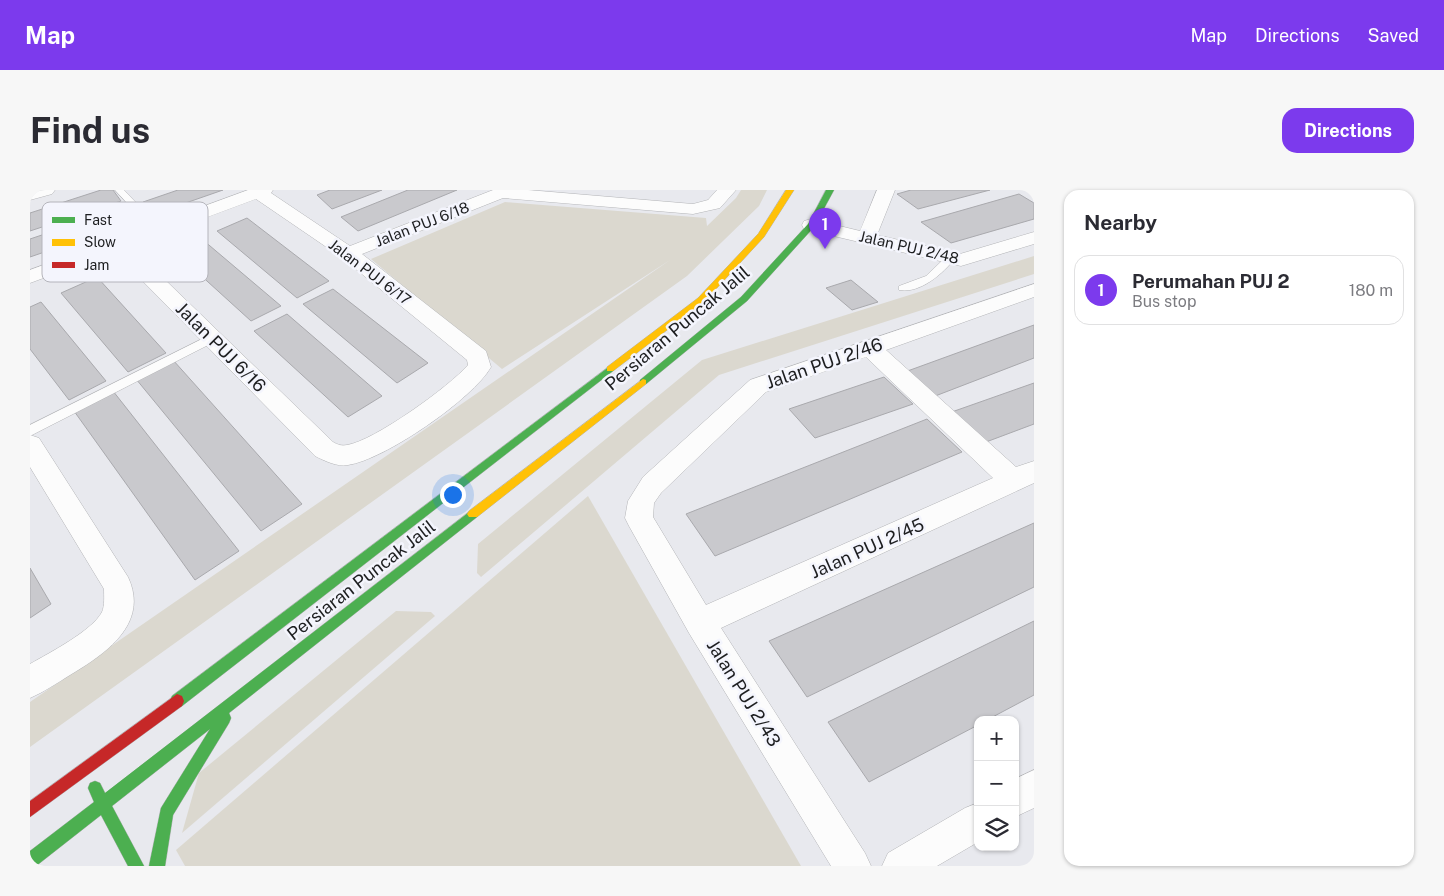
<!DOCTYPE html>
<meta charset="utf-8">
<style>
:root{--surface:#fff;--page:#f7f7f7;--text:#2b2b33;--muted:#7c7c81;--line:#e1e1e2;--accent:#7c3aed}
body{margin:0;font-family:"Public Sans",sans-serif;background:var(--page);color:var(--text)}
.controls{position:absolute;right:15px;bottom:15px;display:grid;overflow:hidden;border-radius:10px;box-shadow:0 1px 4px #0004}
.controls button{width:45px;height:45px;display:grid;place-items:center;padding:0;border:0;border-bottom:1px solid var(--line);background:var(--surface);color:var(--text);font:25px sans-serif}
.you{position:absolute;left:422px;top:304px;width:18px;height:18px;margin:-12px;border:4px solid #fff;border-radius:50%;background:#1a73e8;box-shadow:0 0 0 8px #1a73e833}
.badge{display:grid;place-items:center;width:32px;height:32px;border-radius:50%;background:var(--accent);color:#fff;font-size:16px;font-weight:700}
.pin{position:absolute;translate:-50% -41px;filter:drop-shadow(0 1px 2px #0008)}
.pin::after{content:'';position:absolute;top:26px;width:18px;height:15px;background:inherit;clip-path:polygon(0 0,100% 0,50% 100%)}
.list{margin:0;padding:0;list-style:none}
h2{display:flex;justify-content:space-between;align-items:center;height:65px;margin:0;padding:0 20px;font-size:21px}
h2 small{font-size:16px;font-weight:400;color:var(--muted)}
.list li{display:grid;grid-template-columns:32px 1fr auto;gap:15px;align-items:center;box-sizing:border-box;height:70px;margin:0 10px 10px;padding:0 10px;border:1px solid var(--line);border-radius:15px}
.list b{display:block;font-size:19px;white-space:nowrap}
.list p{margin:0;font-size:16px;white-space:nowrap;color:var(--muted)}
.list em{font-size:16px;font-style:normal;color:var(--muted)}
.icon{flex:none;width:28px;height:28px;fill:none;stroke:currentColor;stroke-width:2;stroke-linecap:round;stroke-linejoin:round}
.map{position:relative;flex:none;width:1004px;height:676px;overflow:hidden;border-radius:15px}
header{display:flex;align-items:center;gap:30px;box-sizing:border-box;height:70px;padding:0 25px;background:var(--accent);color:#fff}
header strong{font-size:24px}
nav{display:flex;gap:28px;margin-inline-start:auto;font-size:18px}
.intro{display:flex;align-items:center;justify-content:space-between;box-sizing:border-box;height:120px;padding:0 30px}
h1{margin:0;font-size:35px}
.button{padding:12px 22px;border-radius:15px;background:var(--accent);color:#fff;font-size:18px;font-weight:700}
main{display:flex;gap:30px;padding:0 30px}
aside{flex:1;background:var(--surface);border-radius:15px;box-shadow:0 1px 4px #0004}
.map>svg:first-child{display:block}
.green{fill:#dbd8cf}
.building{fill:#c9c9cd;stroke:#a9a9ad}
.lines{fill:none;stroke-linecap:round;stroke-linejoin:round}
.lane-casing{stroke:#b3b4b7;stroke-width:1}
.street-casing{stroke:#b3b4b7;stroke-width:1}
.fast-casing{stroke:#b3b4b7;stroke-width:1}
.slow-casing{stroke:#b3b4b7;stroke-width:1}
.jam-casing{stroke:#b3b4b7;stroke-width:1}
.lane{fill:#fcfcfc;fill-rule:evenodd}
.street{fill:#fcfcfc;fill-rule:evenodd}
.fast{fill:#4caf50;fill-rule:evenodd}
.slow{fill:#ffc107;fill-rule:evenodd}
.jam{fill:#c62828;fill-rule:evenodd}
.labels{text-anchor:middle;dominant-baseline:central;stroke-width:5;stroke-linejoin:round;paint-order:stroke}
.far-street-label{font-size:15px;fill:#1d1e20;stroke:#f4f5fd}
.street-label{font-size:18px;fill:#1d1e20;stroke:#f4f5fd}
.key{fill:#f4f5fd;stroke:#b4b4bb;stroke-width:1}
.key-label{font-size:14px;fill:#1d1e20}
</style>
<header>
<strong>Map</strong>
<nav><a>Map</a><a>Directions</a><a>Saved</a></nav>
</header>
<div class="intro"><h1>Find us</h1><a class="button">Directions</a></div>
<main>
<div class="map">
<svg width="1004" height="676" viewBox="0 0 1004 676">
<rect width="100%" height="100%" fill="#e8e9ee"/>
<g class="green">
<polygon points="711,0 737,0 729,16 657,86 0,557 0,512 640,70 472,179 341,69 475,12 676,28 677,36 706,8"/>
<polygon points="1004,66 1004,84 689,185 451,387 447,383 448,354 672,170"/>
<polygon points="558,306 771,676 155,676 146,660"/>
<polygon points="366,421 401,422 405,426 152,643 169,583"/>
</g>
<g class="building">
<polygon points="71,0 83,0 91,11 0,41 0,23"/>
<polygon points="148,0 193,0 124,24 113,12"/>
<polygon points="300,0 352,0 302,19 287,5"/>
<polygon points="378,0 427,0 328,41 311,27"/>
<polygon points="881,0 960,0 888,19 867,4"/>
<polygon points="989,4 1004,13 1004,29 921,53 891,32"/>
<polygon points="101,15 111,29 0,67 0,49"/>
<polygon points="217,28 299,91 267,108 187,41"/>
<polygon points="173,50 251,116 221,131 145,62"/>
<polygon points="67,87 136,163 98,182 31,103"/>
<polygon points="821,90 848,112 822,120 796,98"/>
<polygon points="303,99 398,173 367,193 273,114"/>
<polygon points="11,112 76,191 39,210 0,159 0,117"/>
<polygon points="257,124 352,206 318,227 224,141"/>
<polygon points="1004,135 1004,168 900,208 872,183"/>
<polygon points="143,170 272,314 231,341 106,189"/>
<polygon points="854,187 883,214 785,248 759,219"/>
<polygon points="1004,193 1004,234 948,255 916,224"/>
<polygon points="83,201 209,361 165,390 44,221"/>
<polygon points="897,229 932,262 685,366 656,324"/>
<polygon points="1004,333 1004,397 777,507 739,451"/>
<polygon points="0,378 21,414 0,428"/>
<polygon points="1004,431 1004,505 957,530 948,530 948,535 839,592 798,532"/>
</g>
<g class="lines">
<g class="lane-casing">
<g id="lane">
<polygon points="85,0 94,0 130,38 130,42 124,42"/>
<path d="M 920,65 L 925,68 C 914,83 890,104 869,100 L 869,96 L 896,86 L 917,66 Z"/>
<polygon points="182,144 186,145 187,148 186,151 0,246 0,235"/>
</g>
</g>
<g class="street-casing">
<g id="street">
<polygon points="0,0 25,0 22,4 0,10"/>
<path d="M 218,0 L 243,0 L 241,3 L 320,56 L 463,0 L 498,0 L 663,14 L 678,10 L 687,0 L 706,0 L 690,18 L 663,24 L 473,8 L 332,64 L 456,161 L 461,177 C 443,209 354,270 318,275 C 307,277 295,271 285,266 L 84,62 L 0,93 L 0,80 ZM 226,9 L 311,67 L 437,170 L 438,175 C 420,196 344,251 317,255 C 312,256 308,255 303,252 L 100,56 Z"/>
<polygon points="847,0 865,0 847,45 930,64 1004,42 1004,54 931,76 774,39 772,35 774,31 781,29 830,41"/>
<path d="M 1004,94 L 1004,107 L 856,160 L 986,277 L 1004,271 L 1004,293 L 691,438 L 835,663 L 841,676 L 801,676 L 659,443 L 599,336 L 595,328 L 598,311 L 613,287 L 720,190 ZM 836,167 L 963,288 L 676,415 L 623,327 L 624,313 L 631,303 L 736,202 Z"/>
<path d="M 0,245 L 9,248 L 98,387 C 120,434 75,464 40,485 C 27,493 14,502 0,508 L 0,474 C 19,463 62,441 72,422 C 75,415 74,406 74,399 L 0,277 Z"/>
<polygon points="1004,580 1004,618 985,627 985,589"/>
<polygon points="948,613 948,652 907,676 852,676 858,663 935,618"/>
</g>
</g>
<g class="fast-casing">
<g id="fast">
<polygon points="796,0 804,0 784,37 717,111 616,194 610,194 610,190 711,107 778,34"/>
<polygon points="580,176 585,179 583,181 152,516 147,518 142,516 140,511 142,506"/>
<polygon points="443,319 447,321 449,324 447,327 199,523 201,528 199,533 143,625 135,676 119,676 131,618 180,539 82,616 114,676 98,676 71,625 6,676 0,676 0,661 64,612 58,598 60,593 65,591 70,593 75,603"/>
</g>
</g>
<g class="slow-casing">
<g id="slow">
<polygon points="756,0 764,0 734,47 674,112 583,181 577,181 577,177 668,108 728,44"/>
<polygon points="613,189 616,190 616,194 447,327 439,327 437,324 439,321"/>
</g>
</g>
<g class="jam-casing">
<polygon id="jam" points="147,504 152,506 154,511 152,516 0,627 0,611"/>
</g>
<use href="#lane" class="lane"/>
<use href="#street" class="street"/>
<use href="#fast" class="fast"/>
<use href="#slow" class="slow"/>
<use href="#jam" class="jam"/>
</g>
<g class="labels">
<g class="far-street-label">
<text transform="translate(392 34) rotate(-21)">Jalan PUJ 6/18</text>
<text transform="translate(879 57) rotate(13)">Jalan PUJ 2/48</text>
<text transform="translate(340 82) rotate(37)">Jalan PUJ 6/17</text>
</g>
<g class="street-label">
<text transform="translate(647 138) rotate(-40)">Persiaran Puncak Jalil</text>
<text transform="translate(191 157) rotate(45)">Jalan PUJ 6/16</text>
<text transform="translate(794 173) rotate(-19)">Jalan PUJ 2/46</text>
<text transform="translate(837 358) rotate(-24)">Jalan PUJ 2/45</text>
<text transform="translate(331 390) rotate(-38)">Persiaran Puncak Jalil</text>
<text transform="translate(714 503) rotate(58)">Jalan PUJ 2/43</text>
</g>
</g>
<rect x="12" y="12" width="166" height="80" rx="8" class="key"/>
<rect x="22" y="27" width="23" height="6" fill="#4caf50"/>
<rect x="22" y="49" width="23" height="7" fill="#ffc107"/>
<rect x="22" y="72" width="23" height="6" fill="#c62828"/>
<g class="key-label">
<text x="54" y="35">Fast</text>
<text x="54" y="57">Slow</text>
<text x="54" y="80">Jam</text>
</g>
</svg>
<div class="controls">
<button>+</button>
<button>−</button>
<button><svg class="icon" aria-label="layers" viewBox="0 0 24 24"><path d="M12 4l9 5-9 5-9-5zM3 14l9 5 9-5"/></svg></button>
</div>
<div class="you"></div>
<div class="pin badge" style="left:795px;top:59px">1</div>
</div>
<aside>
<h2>Nearby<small></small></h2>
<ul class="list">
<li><span class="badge">1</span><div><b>Perumahan PUJ 2</b><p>Bus stop</p></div><em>180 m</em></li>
</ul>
</aside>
</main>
